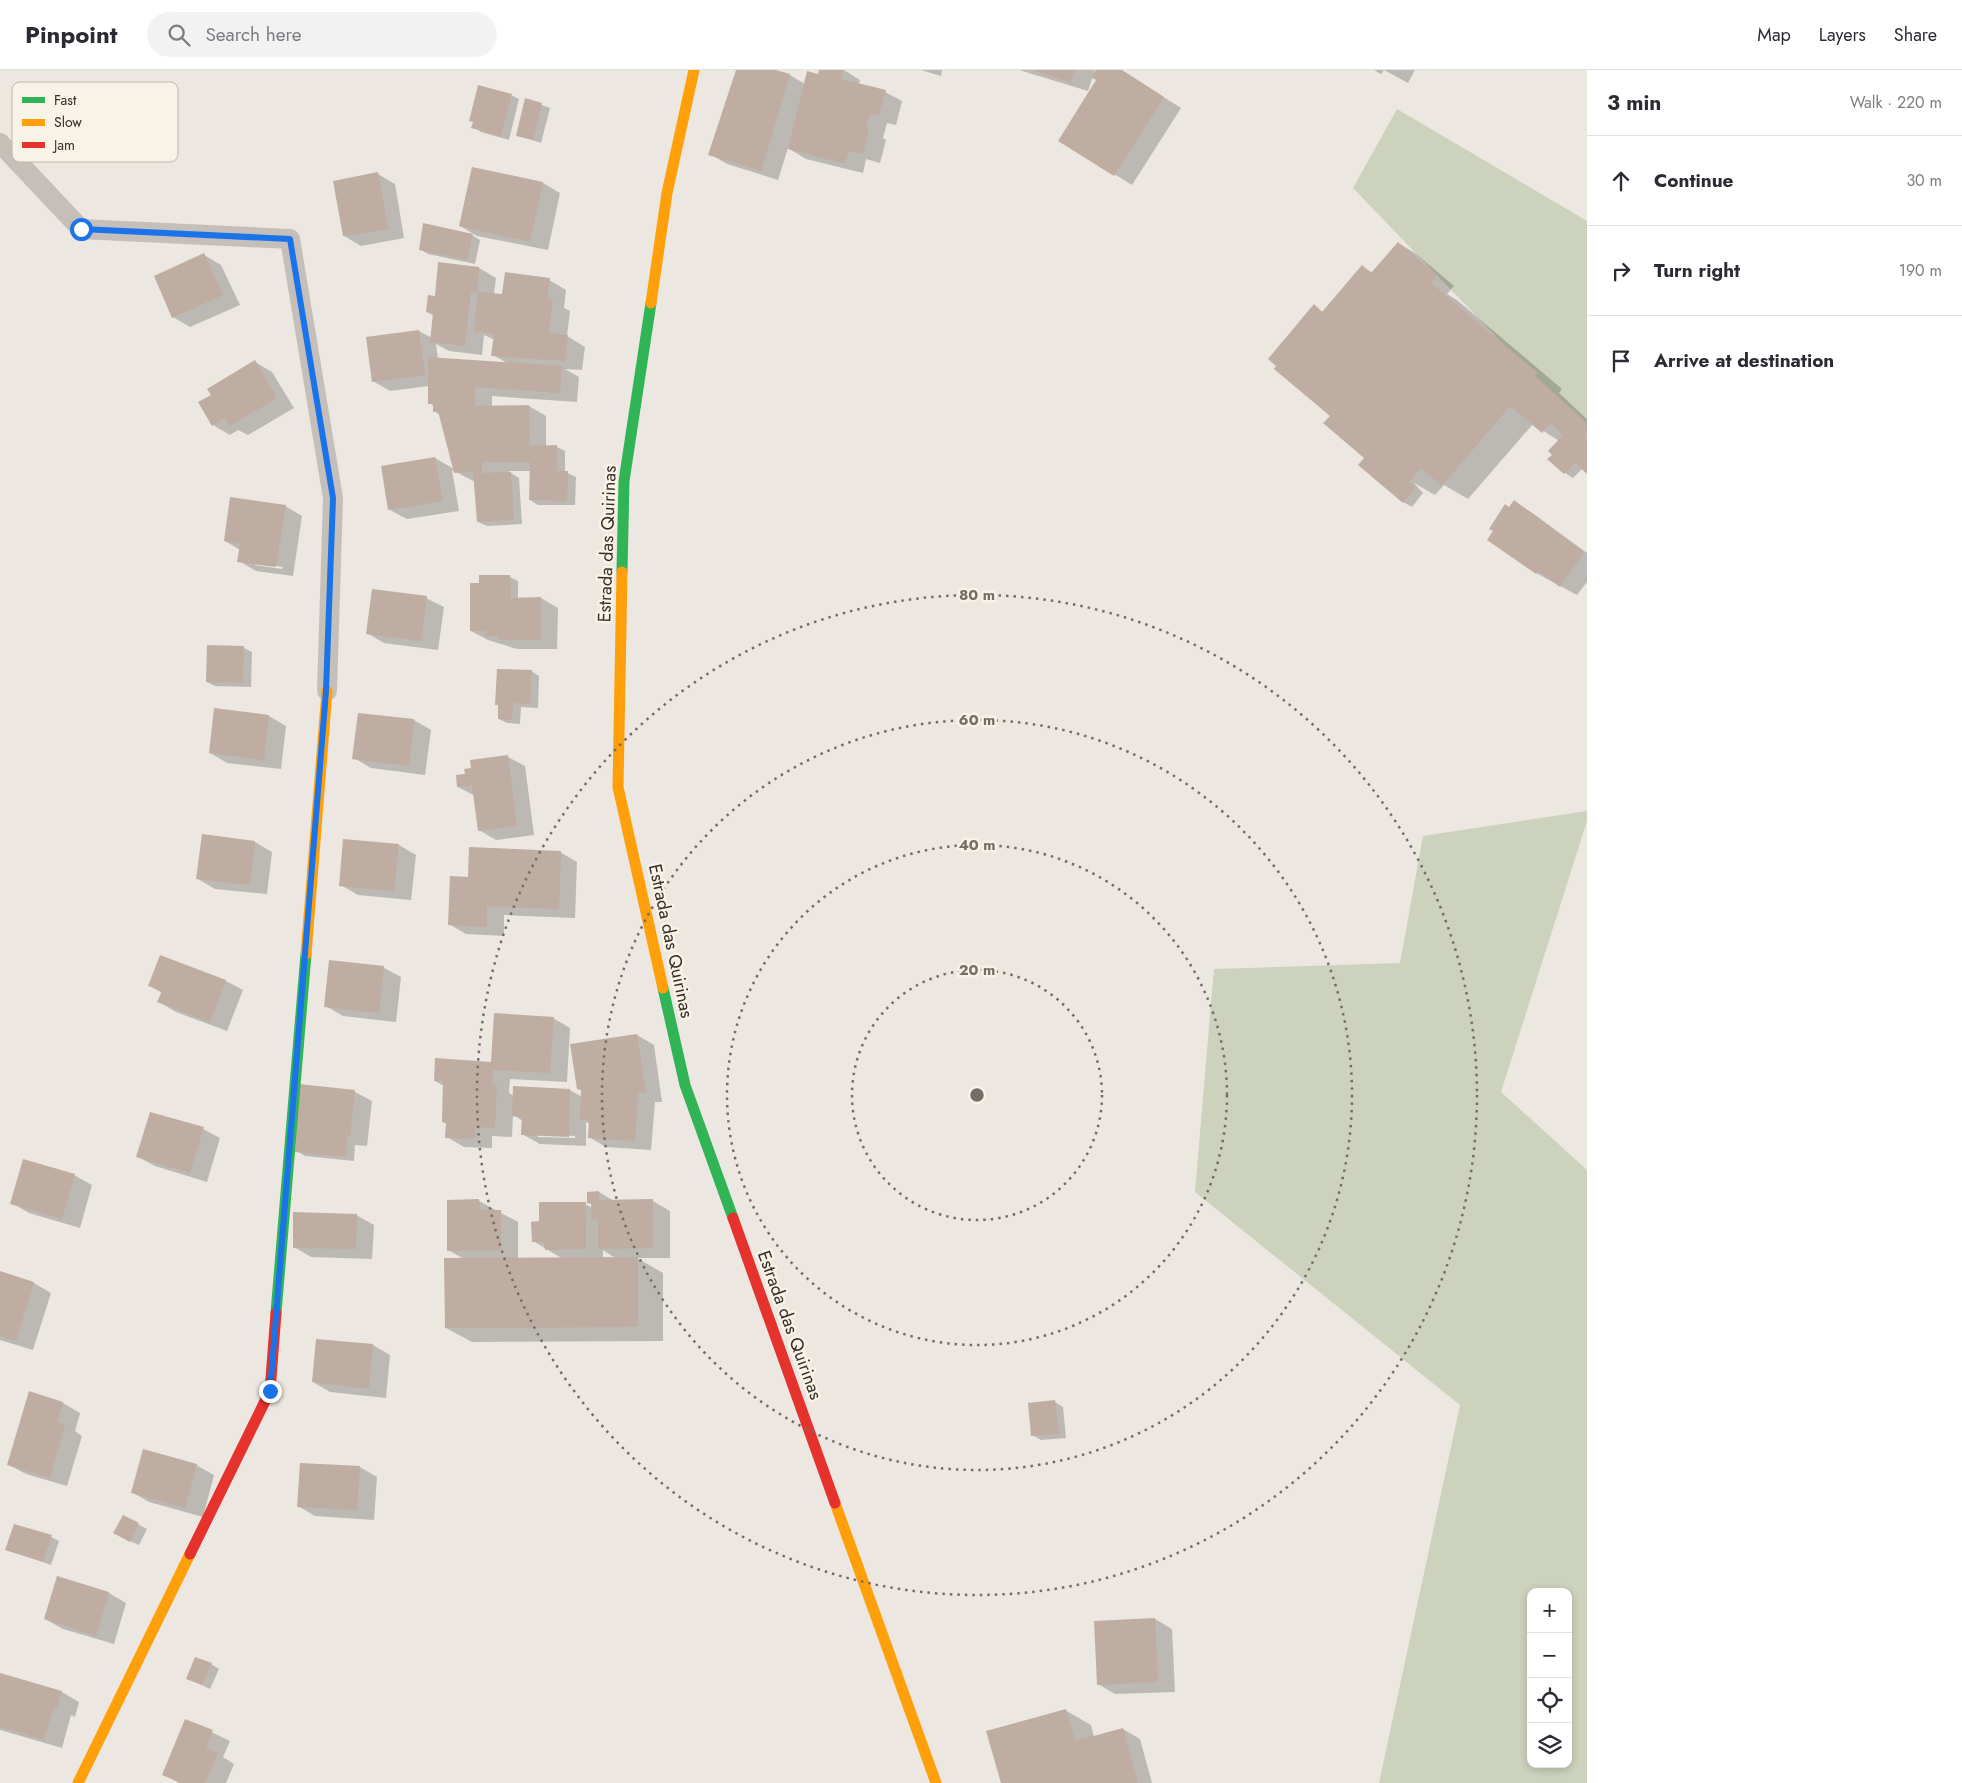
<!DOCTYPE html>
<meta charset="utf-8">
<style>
:root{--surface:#fff;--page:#f2f2f3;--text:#2b2b33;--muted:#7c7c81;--line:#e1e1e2}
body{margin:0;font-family:Jost,sans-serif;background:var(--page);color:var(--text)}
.controls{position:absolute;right:15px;bottom:15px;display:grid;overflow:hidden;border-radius:10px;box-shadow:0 2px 8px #0003}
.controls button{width:45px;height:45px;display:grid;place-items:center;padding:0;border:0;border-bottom:1px solid var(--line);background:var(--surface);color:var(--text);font:25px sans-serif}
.stop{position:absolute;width:15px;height:15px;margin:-11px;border:4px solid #1a73e8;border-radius:50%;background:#fff}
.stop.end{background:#1a73e8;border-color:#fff;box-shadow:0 1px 5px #0008}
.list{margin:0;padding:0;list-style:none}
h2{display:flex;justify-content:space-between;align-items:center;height:65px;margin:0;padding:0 20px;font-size:21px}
h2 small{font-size:16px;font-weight:400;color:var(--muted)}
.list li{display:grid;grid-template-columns:32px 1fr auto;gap:15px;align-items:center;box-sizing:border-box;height:90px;padding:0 20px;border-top:1px solid var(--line)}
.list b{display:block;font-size:19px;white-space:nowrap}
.list em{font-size:16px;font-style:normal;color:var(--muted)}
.icon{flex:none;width:28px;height:28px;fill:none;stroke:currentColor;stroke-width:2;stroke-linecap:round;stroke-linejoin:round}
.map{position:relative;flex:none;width:1587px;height:1713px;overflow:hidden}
header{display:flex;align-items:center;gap:30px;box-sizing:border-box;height:70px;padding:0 25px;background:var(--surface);border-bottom:1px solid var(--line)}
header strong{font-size:24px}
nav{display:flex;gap:28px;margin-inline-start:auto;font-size:18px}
.search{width:350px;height:45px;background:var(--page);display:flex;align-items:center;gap:12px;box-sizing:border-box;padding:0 18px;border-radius:28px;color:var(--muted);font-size:19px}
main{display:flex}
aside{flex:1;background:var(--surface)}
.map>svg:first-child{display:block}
.green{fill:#ccd2bb;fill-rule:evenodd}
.shadow{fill:#0003;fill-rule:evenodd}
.building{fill:#bfada2}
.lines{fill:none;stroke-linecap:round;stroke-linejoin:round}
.lane{stroke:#c5bfb9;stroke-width:20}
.fast{stroke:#30b455;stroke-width:11}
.slow{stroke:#ff9f0a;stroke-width:11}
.jam{stroke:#e5322d;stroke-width:11}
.route{stroke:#1a73e8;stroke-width:6}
.ring{fill:none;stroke:#756e68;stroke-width:2.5;stroke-dasharray:2.5 5}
.labels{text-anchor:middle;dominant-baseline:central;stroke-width:5;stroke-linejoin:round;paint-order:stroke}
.street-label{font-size:18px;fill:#352d28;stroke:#f9f2e7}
.key{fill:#f9f2e7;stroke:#beb7ae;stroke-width:1}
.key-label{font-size:14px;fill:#352d28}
.centre{fill:#756e68;stroke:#f9f2e7;stroke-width:2.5}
.ring-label{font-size:15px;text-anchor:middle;font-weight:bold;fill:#756e68;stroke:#f9f2e7;stroke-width:5;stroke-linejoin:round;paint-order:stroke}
</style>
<header>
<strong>Pinpoint</strong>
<div class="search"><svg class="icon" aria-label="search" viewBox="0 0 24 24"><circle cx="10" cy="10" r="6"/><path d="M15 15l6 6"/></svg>Search here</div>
<nav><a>Map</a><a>Layers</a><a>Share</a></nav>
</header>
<main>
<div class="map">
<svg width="1587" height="1713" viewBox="0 0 1587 1713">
<rect width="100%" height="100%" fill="#ece7e0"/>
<g class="green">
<polygon points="1397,39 1587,151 1587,361 1353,118"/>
<path d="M 1587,741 L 1587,751 L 1501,1022 L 1587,1100 L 1587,1713 L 1379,1713 L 1460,1335 L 1195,1122 L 1214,899 L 1400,893 L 1423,766 ZM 1531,1522 L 1568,1522 L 1568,1694 L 1531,1694 Z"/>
</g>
<g class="shadow">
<polygon points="737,0 772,0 790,5 805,14 819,5 820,0 844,0 860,10 859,15 885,22 902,31 896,55 887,53 883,68 886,70 880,93 866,89 863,103 806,89 788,78 778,110 727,94 710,84"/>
<polygon points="921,0 942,0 941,6"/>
<polygon points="1019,0 1095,0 1088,21"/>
<polygon points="1098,0 1121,0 1181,38 1132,115 1059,70 1098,10"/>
<polygon points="1374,0 1384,0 1381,4"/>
<polygon points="1384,0 1415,0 1408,13"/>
<polygon points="511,25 519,29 509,70 481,62 473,57"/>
<polygon points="526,29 550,38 541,73 517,65"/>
<polygon points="473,98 543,113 560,123 548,180 477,166 460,156"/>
<polygon points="378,104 395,114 404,168 361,176 344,166"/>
<polygon points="472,165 480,170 475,194 428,184 420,179"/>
<polygon points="1398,173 1415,183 1454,216 1447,224 1457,230 1562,319 1559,323 1587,349 1587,402 1583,398 1573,408 1565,403 1553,385 1559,371 1533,354 1468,429 1444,415 1435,425 1414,413 1423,423 1412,437 1403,432 1366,388 1332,345 1314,236 1323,242 1362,197 1373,203"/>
<polygon points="204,185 221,195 240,235 190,257 173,247"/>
<path d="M 439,194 L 479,198 L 496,208 L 494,224 L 503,225 L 549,210 L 566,220 L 564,238 L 570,241 L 567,266 L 585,277 L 582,300 L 565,299 L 579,307 L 577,332 L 492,326 L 492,337 L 529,336 L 546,346 L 546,377 L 557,377 L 565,381 L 565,402 L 576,407 L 575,435 L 538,435 L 530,430 L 530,401 L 508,401 L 519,408 L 522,454 L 487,456 L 478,452 L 475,412 L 452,400 L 459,441 L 407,449 L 390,440 L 435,388 L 454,399 L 440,345 L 434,341 L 434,336 L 429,333 L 429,316 L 390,321 L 373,311 L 419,261 L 432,268 L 434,246 L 427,242 L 436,227 ZM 484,265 L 495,270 L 493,285 L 507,293 L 438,289 L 436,274 L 449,281 L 482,285 Z"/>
<polygon points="255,292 272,302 294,338 248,365 238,360 230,365 213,355 213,325"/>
<polygon points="1514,432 1531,442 1587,483 1587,512 1577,525 1536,503 1510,438"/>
<path d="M 285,436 L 302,446 L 293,506 L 256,501 L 239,491 L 240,480 L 225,471 ZM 255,493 L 283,497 L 282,499 L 255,495 Z"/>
<polygon points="510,507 518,511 518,529 541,528 558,538 557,579 517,579 488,570 471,561 480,514"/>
<polygon points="426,528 444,537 438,580 384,573 367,563"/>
<polygon points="244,578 252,582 251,617 215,616 207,612"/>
<polygon points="531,601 539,606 538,638 521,637 520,654 507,653 499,649"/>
<polygon points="269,646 286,656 281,699 227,693 210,683"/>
<polygon points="414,650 431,660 425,705 371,698 354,688"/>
<polygon points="508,687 525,696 534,765 496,770 479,760 475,726 458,717 466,705"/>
<polygon points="203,766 255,772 272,782 267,824 215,819 198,809"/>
<polygon points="345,770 399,775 416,785 411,830 358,825 341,815"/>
<polygon points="560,782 577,792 575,848 504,845 504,866 466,864 449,854 469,808"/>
<polygon points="161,886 226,911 243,920 227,961 176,942 159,932 162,923 150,916"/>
<polygon points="331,892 384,898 401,907 396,952 343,946 326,936"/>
<path d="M 553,948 L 570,958 L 567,1012 L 510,1009 L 509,1023 L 514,1026 L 570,1020 L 582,1027 L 582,1021 L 578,1018 L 637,965 L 654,975 L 662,1032 L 655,1032 L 651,1080 L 606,1077 L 589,1067 L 590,1054 L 586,1052 L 586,1076 L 540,1074 L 522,1064 L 523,1051 L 513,1045 L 512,1067 L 492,1066 L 492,1078 L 464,1077 L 447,1067 L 447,1054 L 443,1052 L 444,1016 L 435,1011 L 492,993 ZM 538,1064 L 575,1066 L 575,1068 L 538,1067 Z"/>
<polygon points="300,1016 355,1022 372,1031 367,1076 355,1075 354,1091 305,1086 297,1081"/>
<polygon points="203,1059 220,1068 207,1112 155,1096 138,1087"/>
<polygon points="74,1105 92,1115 80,1158 29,1143 12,1133"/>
<path d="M 599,1122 L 614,1131 L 653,1131 L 670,1141 L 670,1188 L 637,1188 L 663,1203 L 663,1271 L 472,1272 L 446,1258 L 464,1189 L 448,1180 L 479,1131 L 518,1152 L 518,1189 L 563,1189 L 533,1171 L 540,1152 L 585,1134 L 593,1138 L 593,1135 L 588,1133 L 588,1123 ZM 603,1180 L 612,1186 L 617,1188 L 603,1188 Z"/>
<polygon points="356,1145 374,1155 372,1189 311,1187 294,1177"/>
<polygon points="0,1203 34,1213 51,1223 33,1280 0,1270"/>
<polygon points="373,1275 390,1285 386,1328 330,1322 313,1312"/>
<polygon points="30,1323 63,1333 80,1343 75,1361 82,1366 67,1416 26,1404 9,1395"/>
<polygon points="1055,1332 1063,1337 1066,1368 1041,1370 1032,1365"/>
<polygon points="196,1395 214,1405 203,1447 149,1432 132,1422"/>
<polygon points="360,1397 377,1407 374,1450 315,1446 298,1436"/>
<polygon points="123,1446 147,1459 139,1475 123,1468"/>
<polygon points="51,1467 59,1471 51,1495 7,1479"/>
<polygon points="57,1508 109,1523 126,1533 114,1574 63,1559 45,1549"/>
<polygon points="1155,1549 1172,1559 1175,1622 1115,1624 1098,1614"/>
<polygon points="211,1594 219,1599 210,1619 187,1608"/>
<polygon points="1,1605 62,1622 79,1632 75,1647 71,1645 62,1678 0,1660"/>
<polygon points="1065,1640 1091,1655 1094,1667 1123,1659 1140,1669 1152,1713 1002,1713"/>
<polygon points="186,1650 230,1671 223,1687 234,1694 226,1713 179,1713 164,1704"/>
</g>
<g class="building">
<polygon points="736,0 776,0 790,4 761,101 708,85"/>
<polygon points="819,0 843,0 841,9 886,20 879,46 870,44 866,57 869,58 863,84 849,81 845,94 788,79 807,1 818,4"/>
<polygon points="1032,0 1075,0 1071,13"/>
<polygon points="1096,0 1122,0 1164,27 1114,106 1058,71 1096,10 1091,7"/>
<polygon points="478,15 512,24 501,66 471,58 473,52 469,51"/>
<polygon points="525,28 542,33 533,70 516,66"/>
<polygon points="472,97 543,112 530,172 459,156"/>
<polygon points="378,102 388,159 343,166 333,111"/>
<polygon points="423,153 473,164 467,190 419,180"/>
<polygon points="1398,172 1437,205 1431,213 1538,303 1535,306 1587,353 1585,370 1587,371 1587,404 1575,393 1564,404 1547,389 1552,385 1548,381 1563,365 1550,353 1542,363 1510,336 1442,416 1421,398 1409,412 1416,417 1403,433 1358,395 1364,388 1323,353 1330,346 1274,299 1276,296 1268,289 1314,234 1322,242 1362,195 1371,203"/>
<polygon points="204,183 223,225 172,248 154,206"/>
<polygon points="438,192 479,197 477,222 471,222 465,276 430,272 433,243 426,242 428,225 435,226"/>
<polygon points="505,202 550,208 547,229 553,230 549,263 568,265 565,291 491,286 494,264 474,261 478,222 502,224"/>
<polygon points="419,260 425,305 372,312 366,267"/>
<polygon points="428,287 562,296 560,323 475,317 475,336 529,335 530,376 557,375 557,401 568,401 567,431 529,430 530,392 482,392 482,403 511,402 514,450 477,452 473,402 454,403 438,341 433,342 433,334 428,334"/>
<polygon points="255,290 277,328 230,356 225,348 212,356 198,332 211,325 207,319"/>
<polygon points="435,387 443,431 388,440 381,396"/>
<polygon points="230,427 286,435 276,497 237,492 240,474 224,471"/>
<polygon points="1514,430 1584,482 1560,517 1538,501 1536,504 1487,470 1493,461 1489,459 1505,434 1509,437"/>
<polygon points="479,505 510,505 511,528 541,527 541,570 499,570 499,566 485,567 485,561 470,561 470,513 479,513"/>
<polygon points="372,519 427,526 421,571 366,564"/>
<polygon points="207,575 244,576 243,613 206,612"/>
<polygon points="497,599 532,600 530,634 513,633 512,650 498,649 498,635 495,635"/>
<polygon points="214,638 269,645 264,690 209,683"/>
<polygon points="358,643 414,649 409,696 352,689"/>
<polygon points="508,685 517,756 478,761 472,716 457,717 456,705 465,704 464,699 471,698 470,690"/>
<polygon points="202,764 255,771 250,815 196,809"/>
<polygon points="343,769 399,774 394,821 339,816"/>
<polygon points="469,777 561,781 559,839 487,836 487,857 448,855 450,806 468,807"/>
<polygon points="160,885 226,910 210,952 157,932 162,921 148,916"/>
<polygon points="329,890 384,896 379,943 324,937"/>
<polygon points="494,943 554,947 550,1003 493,1000 492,1014 497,1015 495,1058 475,1057 475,1069 445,1068 446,1053 442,1052 443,1011 434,1011 435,988 491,992"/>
<polygon points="637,964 646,1023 638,1023 635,1071 588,1068 589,1050 580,1050 581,1020 577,1019 570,974"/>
<polygon points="299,1014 355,1020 350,1067 347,1066 346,1087 295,1082"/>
<polygon points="513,1016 570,1019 569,1067 521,1065 522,1047 512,1046"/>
<polygon points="150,1042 204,1057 190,1103 136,1087"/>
<polygon points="23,1089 75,1104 62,1149 10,1134"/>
<polygon points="599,1121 599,1130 653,1129 653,1178 598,1179 598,1149 592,1150 591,1133 587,1133 587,1122"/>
<polygon points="479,1129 480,1140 501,1140 501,1180 447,1181 447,1130"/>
<polygon points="539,1132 586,1132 586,1179 545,1180 544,1172 532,1172 531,1152 539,1151"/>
<polygon points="293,1142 357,1144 356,1179 293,1178"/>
<polygon points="638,1187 638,1257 445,1258 444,1188"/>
<polygon points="0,1201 34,1212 16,1271 0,1266"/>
<polygon points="316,1269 373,1274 369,1319 312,1312"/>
<polygon points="29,1321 63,1332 57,1352 65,1355 50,1408 7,1395"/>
<polygon points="1055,1330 1059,1364 1031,1366 1028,1333"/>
<polygon points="143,1379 197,1394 185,1438 131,1423"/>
<polygon points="300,1393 360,1396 357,1440 297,1437"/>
<polygon points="123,1445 139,1453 130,1472 113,1463"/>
<polygon points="14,1454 52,1465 43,1492 5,1480"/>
<polygon points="57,1506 109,1522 96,1566 44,1549"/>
<polygon points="1155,1548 1158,1612 1097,1615 1094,1551"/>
<polygon points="195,1587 212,1593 202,1615 186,1609"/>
<polygon points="0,1603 62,1621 57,1638 54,1637 44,1670 0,1657"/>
<polygon points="1066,1639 1075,1671 1123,1658 1138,1713 1001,1713 986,1661"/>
<polygon points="185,1649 213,1660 206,1678 218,1683 205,1713 181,1713 162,1705"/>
</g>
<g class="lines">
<polyline class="lane" points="0,73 81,159 290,169 333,428 327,621"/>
<g class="fast">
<polyline points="622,502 624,411 651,233"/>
<polyline points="663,918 685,1015 733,1148"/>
<polyline points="276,1243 306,884"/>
</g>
<g class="slow">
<polyline points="651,233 667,123 694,0"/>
<polyline points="622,502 618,717 663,918"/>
<polyline points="306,884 327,621"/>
<polyline points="835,1433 936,1713"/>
<polyline points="78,1713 190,1484"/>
</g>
<g class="jam">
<polyline points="733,1148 835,1433"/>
<polyline points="190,1484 270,1321 276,1243"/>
</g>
</g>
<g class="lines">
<polyline class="route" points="81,159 290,169 333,428 326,621 270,1321"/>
</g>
<g class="ring">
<circle cx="977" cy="1025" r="125"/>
<circle cx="977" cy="1025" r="250"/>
<circle cx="977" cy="1025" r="375"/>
<circle cx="977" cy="1025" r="500"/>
</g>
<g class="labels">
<g class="street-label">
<text transform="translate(607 474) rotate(-88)">Estrada das Quirinas</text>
<text transform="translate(671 871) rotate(78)">Estrada das Quirinas</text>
<text transform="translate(790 1255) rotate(70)">Estrada das Quirinas</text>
</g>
</g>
<rect x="12" y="12" width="166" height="80" rx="8" class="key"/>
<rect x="22" y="27" width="23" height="6" fill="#30b455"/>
<rect x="22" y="49" width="23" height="7" fill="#ff9f0a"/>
<rect x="22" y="72" width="23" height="6" fill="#e5322d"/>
<g class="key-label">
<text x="54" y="35">Fast</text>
<text x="54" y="57">Slow</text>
<text x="54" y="80">Jam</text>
</g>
<circle cx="977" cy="1025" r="8" class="centre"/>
<g class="ring-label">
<text x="977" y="530">80 m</text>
<text x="977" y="655">60 m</text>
<text x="977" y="780">40 m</text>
<text x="977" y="905">20 m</text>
</g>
</svg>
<div class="controls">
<button>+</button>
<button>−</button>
<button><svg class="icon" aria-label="locate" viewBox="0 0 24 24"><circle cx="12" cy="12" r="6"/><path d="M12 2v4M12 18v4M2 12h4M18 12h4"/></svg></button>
<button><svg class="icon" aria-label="layers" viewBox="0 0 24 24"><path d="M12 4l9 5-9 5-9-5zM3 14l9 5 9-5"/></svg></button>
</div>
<div class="stop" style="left:81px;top:159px"></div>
<div class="stop end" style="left:270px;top:1321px"></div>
</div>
<aside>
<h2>3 min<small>Walk · 220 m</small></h2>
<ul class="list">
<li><svg class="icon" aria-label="ahead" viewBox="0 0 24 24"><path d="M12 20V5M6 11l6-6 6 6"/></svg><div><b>Continue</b></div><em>30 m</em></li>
<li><svg class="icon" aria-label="right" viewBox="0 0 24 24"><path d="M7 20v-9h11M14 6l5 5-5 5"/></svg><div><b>Turn right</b></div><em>190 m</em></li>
<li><svg class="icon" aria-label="arrive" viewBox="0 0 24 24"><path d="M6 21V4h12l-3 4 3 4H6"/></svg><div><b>Arrive at destination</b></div></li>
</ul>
</aside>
</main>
